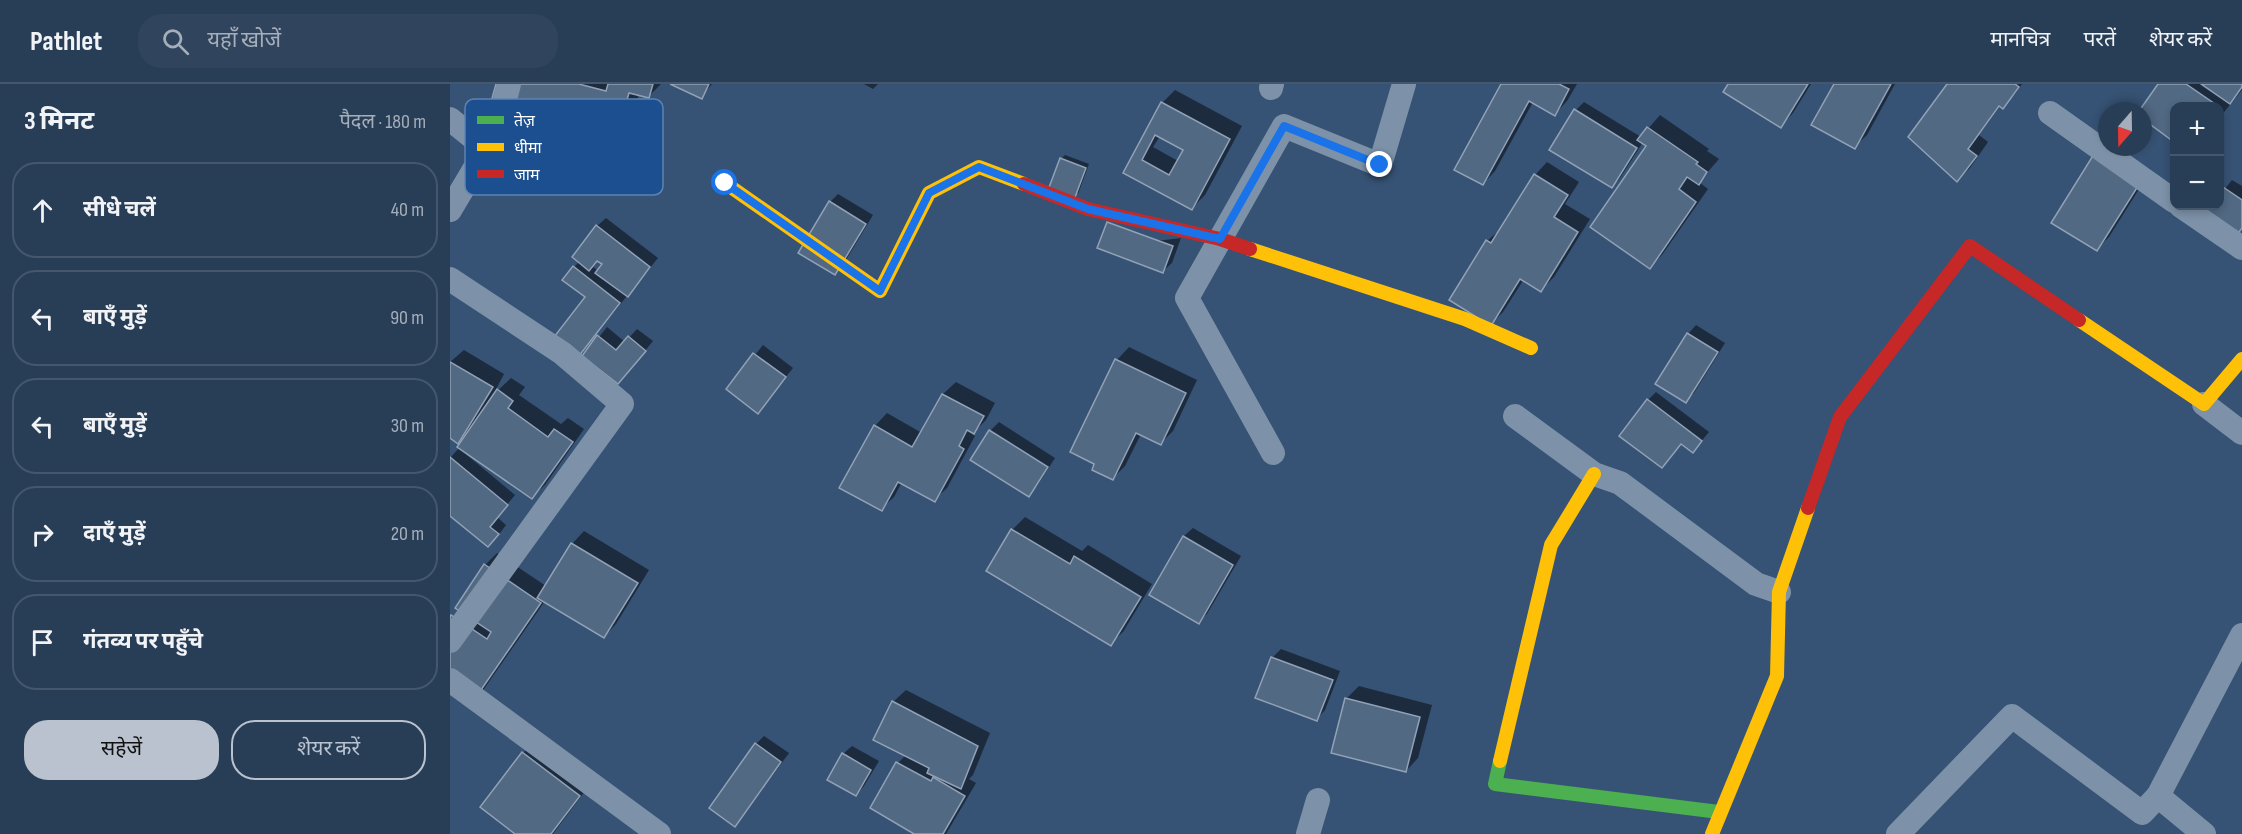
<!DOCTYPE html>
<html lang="hi">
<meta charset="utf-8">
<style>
:root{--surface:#283e57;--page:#30455d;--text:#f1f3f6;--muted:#a5aeba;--line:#44576d;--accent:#b9c2ce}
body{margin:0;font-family:"Sofia Sans Condensed","Noto Sans Devanagari",sans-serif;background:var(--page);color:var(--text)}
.controls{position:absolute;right:18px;top:18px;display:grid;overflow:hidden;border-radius:12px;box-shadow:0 3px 9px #0003}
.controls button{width:54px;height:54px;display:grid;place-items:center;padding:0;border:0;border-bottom:2px solid var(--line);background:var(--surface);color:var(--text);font:30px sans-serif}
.compass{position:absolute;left:1648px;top:18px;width:54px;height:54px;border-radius:50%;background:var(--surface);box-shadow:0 3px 9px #0003;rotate:200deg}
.stop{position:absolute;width:18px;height:18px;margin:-14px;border:4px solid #1a73e8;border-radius:50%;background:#fff}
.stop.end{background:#1a73e8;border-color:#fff;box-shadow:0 2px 6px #0008}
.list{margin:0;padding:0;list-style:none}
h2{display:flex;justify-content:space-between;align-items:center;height:78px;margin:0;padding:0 24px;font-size:26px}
h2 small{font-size:20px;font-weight:400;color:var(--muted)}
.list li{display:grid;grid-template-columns:39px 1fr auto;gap:18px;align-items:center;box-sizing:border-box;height:96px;margin:0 12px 12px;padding:0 12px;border:2px solid var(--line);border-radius:24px}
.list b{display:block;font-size:22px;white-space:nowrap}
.list em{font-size:20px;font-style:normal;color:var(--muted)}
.actions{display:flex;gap:12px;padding:18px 24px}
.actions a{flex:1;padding:14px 0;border:2px solid var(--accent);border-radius:24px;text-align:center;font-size:21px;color:var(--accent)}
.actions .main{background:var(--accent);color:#111}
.icon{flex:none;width:33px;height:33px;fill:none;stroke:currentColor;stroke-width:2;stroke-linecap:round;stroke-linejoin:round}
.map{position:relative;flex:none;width:1792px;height:750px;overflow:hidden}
header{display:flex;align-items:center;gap:36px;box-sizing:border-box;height:84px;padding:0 30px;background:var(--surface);border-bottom:2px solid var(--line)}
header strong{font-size:28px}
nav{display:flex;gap:33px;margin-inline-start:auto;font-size:21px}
.search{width:420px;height:54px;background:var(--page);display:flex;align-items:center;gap:15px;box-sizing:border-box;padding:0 21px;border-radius:24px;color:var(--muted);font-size:22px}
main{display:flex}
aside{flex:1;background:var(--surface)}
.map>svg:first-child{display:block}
.shadow{fill:#0007;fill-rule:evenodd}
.building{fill:#526984;stroke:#92a2b6;stroke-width:1.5;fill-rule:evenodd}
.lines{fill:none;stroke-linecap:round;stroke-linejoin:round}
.street{stroke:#7d92a8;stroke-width:24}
.fast{stroke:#4caf50;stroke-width:14}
.slow{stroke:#ffc107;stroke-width:14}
.jam{stroke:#c62828;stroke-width:14}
.route{stroke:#1a73e8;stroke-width:8}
.key{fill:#1b4f8f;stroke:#5f84b1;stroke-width:1.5}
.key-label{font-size:16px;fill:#fff}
</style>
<header>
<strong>Pathlet</strong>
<div class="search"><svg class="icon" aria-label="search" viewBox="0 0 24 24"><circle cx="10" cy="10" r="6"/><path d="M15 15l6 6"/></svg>यहाँ खोजें</div>
<nav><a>मानचित्र</a><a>परतें</a><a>शेयर करें</a></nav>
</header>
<main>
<aside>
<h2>3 मिनट<small>पैदल · 180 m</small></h2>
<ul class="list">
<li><svg class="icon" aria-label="ahead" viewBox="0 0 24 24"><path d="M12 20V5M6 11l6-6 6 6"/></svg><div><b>सीधे चलें</b></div><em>40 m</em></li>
<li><svg class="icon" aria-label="left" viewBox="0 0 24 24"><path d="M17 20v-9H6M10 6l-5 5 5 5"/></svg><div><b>बाएँ मुड़ें</b></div><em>90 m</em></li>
<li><svg class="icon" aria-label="left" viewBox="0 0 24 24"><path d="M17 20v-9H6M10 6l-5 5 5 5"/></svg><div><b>बाएँ मुड़ें</b></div><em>30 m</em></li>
<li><svg class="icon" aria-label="right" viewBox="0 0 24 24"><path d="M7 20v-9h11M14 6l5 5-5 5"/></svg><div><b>दाएँ मुड़ें</b></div><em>20 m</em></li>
<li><svg class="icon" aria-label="arrive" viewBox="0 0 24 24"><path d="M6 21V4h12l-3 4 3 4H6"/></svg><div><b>गंतव्य पर पहुँचे</b></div></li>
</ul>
<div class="actions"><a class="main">सहेजें</a><a>शेयर करें</a></div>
</aside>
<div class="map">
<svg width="1792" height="750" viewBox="0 0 1792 750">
<rect width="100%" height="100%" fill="#365274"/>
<g class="shadow">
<polygon points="48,0 211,0 198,13 189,10 187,16 172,32 134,21 129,40 113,56"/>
<polygon points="224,0 262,0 251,13"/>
<polygon points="414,0 428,0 423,5"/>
<polygon points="1053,0 1127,0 1117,17 1105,30 1083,18 1045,87 1033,100"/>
<polygon points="1280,0 1361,0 1343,29 1331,42"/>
<polygon points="1385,0 1445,0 1417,51 1404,63"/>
<polygon points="1499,0 1572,0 1565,10 1552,23 1551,21 1529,51 1538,58 1520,84 1507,96"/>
<polygon points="1710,0 1792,0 1792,6 1770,33 1770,22 1724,22 1724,56 1693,33 1693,27 1691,27"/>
<path d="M 725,6 L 792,42 L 755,111 L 742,124 L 675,88 L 712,19 ZM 710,52 L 735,65 L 728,77 L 703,63 Z"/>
<polygon points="1134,18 1191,53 1210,31 1259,65 1257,67 1269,75 1249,98 1258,105 1212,171 1200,183 1198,62 1193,58 1170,94 1162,103 1126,26"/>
<polygon points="1665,63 1701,86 1659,153 1647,165"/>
<polygon points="615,71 639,80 628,110 611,75"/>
<polygon points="1097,78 1129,98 1115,120 1140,135 1104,193 1091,206 1074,195 1053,228 1041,240 1037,157 1051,145 1085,91"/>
<polygon points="1782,96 1792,102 1792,144 1787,149 1757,129 1762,122 1770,122 1770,111"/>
<polygon points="388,110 423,131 393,181 380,118"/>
<path d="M 156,134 L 208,174 L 137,261 L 137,213 L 124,183 L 130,177 L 147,142 ZM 148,176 L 154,180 L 148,187 L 142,182 Z"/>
<polygon points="731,154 722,179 713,187 649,164"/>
<polygon points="1246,241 1275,259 1244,309 1236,317 1238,250"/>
<polygon points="157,243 175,258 187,245 203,257 176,290 134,272"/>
<polygon points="313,261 343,284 308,328 278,305"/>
<polygon points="679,263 747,296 723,347 711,359 691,350 675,382 663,394 667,276"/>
<polygon points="14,266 54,290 43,311 61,294 75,303 69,311 111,340 118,334 134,345 95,401 82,413 13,365 12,367 65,411 47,433 56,441 47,453 0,430 0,374 10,363 11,360 0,352 0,278"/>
<polygon points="506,298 545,319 536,336 522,350 525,352 497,404 484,416 452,398 444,413 431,425 425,342 437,329 472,349 493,310"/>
<polygon points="1206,308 1259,348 1243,367 1232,359 1212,382 1198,316"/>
<polygon points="549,338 605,374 587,402 578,411 522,375 540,347"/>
<polygon points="575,433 632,467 638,461 702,500 673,548 660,560 538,486 562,446"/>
<polygon points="743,444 791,472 757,530 748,538 701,510 734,452"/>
<polygon points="134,447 199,486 166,540 154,553 95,517 34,605 21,617 0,536 10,525 35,481 47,469 96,502 122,460"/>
<polygon points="831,565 890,587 875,626 867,635 822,574"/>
<polygon points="909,602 982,621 968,674 956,687 896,615"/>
<polygon points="456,606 540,649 523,691 519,695 526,699 496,750 467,750 422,724 448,679 456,671 443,618"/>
<polygon points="314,652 339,669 293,732 285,741 306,660"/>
<polygon points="86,657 141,699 103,750 68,750 73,669"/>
<polygon points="402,662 429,677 414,702 406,711 393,670"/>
</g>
<g class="building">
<polygon points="46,0 129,0 156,7 158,0 203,0 199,14 179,9 172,33 124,20 114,58 36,36"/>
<polygon points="220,0 259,0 252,15"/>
<polygon points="1051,0 1109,0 1119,5 1105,32 1079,17 1033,101 1004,86"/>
<polygon points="1278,0 1358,0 1331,44 1273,8"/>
<polygon points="1384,0 1441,0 1405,65 1361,41"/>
<polygon points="1497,0 1565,0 1569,3 1553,25 1549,22 1518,65 1527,72 1507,98 1458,53"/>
<polygon points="1708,0 1736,0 1768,22 1724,22 1724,58 1693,35 1693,27 1689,27"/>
<polygon points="1751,0 1792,0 1792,3 1780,20"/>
<path d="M 711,18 L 780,55 L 742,126 L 673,89 ZM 705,51 L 733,66 L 719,91 L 692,76 Z"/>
<polygon points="1124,25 1187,64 1162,104 1099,66"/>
<polygon points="1197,43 1248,78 1246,80 1257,88 1249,101 1237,93 1229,105 1246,118 1200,185 1140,143 1196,62 1187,56"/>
<polygon points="1644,70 1690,99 1647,167 1601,139"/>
<polygon points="610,74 636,84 624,116 598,106"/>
<polygon points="1084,90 1118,111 1104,133 1128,148 1091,208 1070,195 1041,242 999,216 1036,156 1041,159"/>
<polygon points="1773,103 1792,116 1792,144 1787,151 1755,129 1761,122 1770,122 1770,108"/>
<polygon points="379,117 416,140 385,191 348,169"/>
<polygon points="657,138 723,162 713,189 647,164"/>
<polygon points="146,141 200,183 178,213 145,189 152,180 147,177 139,187 122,173"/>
<polygon points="123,182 170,219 129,272 104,253 135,213 112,196"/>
<polygon points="1237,249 1268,268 1236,319 1205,300"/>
<polygon points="147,251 166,266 178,252 196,267 168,300 132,272"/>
<polygon points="303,269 336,293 308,330 276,305"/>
<polygon points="665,275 736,309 711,361 686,349 663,396 642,386 644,380 620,368"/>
<polygon points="0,278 43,303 8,360 0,354"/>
<polygon points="47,305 63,317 58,324 98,353 104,345 123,358 82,415 7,363"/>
<polygon points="492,310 534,332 524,350 517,346 509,362 514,365 485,418 448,398 432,427 389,404 424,341 462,363"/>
<polygon points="1197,315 1252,357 1243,369 1231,360 1212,384 1169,352"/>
<polygon points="539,346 598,383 579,413 520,376"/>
<polygon points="0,373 58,421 40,443 49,450 38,463 0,432"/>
<polygon points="561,445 620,480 624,472 691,513 661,562 536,487"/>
<polygon points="733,452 783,481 749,540 699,511"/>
<polygon points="121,459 188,499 154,554 87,514"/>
<polygon points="34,480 91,519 22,619 0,605 0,534 1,531 37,555 41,548 5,524"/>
<polygon points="821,573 883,596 867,637 805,614"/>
<polygon points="895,614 970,633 956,688 881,669"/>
<polygon points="442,617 528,662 511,705 477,689 479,684 423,656"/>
<polygon points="305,659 331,678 285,743 259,724"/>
<polygon points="72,668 130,712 101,750 65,750 30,723"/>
<polygon points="392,669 421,686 406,712 377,696"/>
<polygon points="446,678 481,697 483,693 515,712 493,750 464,750 420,724"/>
</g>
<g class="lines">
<g class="street">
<polyline points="821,4 822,0"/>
<polyline points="1600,29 1724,117"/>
<polyline points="0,35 37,65"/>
<polyline points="1731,122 1792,164"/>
<polyline points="0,126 47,47 59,0"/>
<polyline points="0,195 112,269 172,320 0,557"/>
<polyline points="1754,320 1792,349"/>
<polyline points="1065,332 1144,390 1170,399 1306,500 1329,508"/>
<polyline points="823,369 737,214 834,42 930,81 954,0"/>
<polyline points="0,596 209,750"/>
<polyline points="1708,712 1792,551"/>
<polyline points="858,750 868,716"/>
<polyline points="1448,750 1562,632 1692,729 1708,712 1754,750"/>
</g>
<polyline class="fast" points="1050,677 1045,700 1269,728"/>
<g class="slow">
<polyline points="275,99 430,207 479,109 529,83 574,100"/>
<polyline points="800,165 1015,235 1081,264"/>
<polyline points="1629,236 1754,320 1792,275"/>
<polyline points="1050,677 1101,461 1144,390"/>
<polyline points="1262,750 1327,592 1329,508 1358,424"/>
</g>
<g class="jam">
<polyline points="574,100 638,125 770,155 800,165"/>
<polyline points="1358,424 1390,333 1520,162 1629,236"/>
</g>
</g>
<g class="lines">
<polyline class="route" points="275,99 430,207 479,109 529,83 638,125 770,155 834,42 930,81"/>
</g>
<rect x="15" y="15" width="198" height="96" rx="9" class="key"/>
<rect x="27" y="32" width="27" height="8" fill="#4caf50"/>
<rect x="27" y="59" width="27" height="8" fill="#ffc107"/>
<rect x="27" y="86" width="27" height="8" fill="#c62828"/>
<g class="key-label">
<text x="64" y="42">तेज़</text>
<text x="64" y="69">धीमा</text>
<text x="64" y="96">जाम</text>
</g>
</svg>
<div class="controls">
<button>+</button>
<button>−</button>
</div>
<svg class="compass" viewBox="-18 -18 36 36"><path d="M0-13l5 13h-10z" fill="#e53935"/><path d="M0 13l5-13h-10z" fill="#a5aeba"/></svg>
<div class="stop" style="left:275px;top:99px"></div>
<div class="stop end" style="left:930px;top:81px"></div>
</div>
</main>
